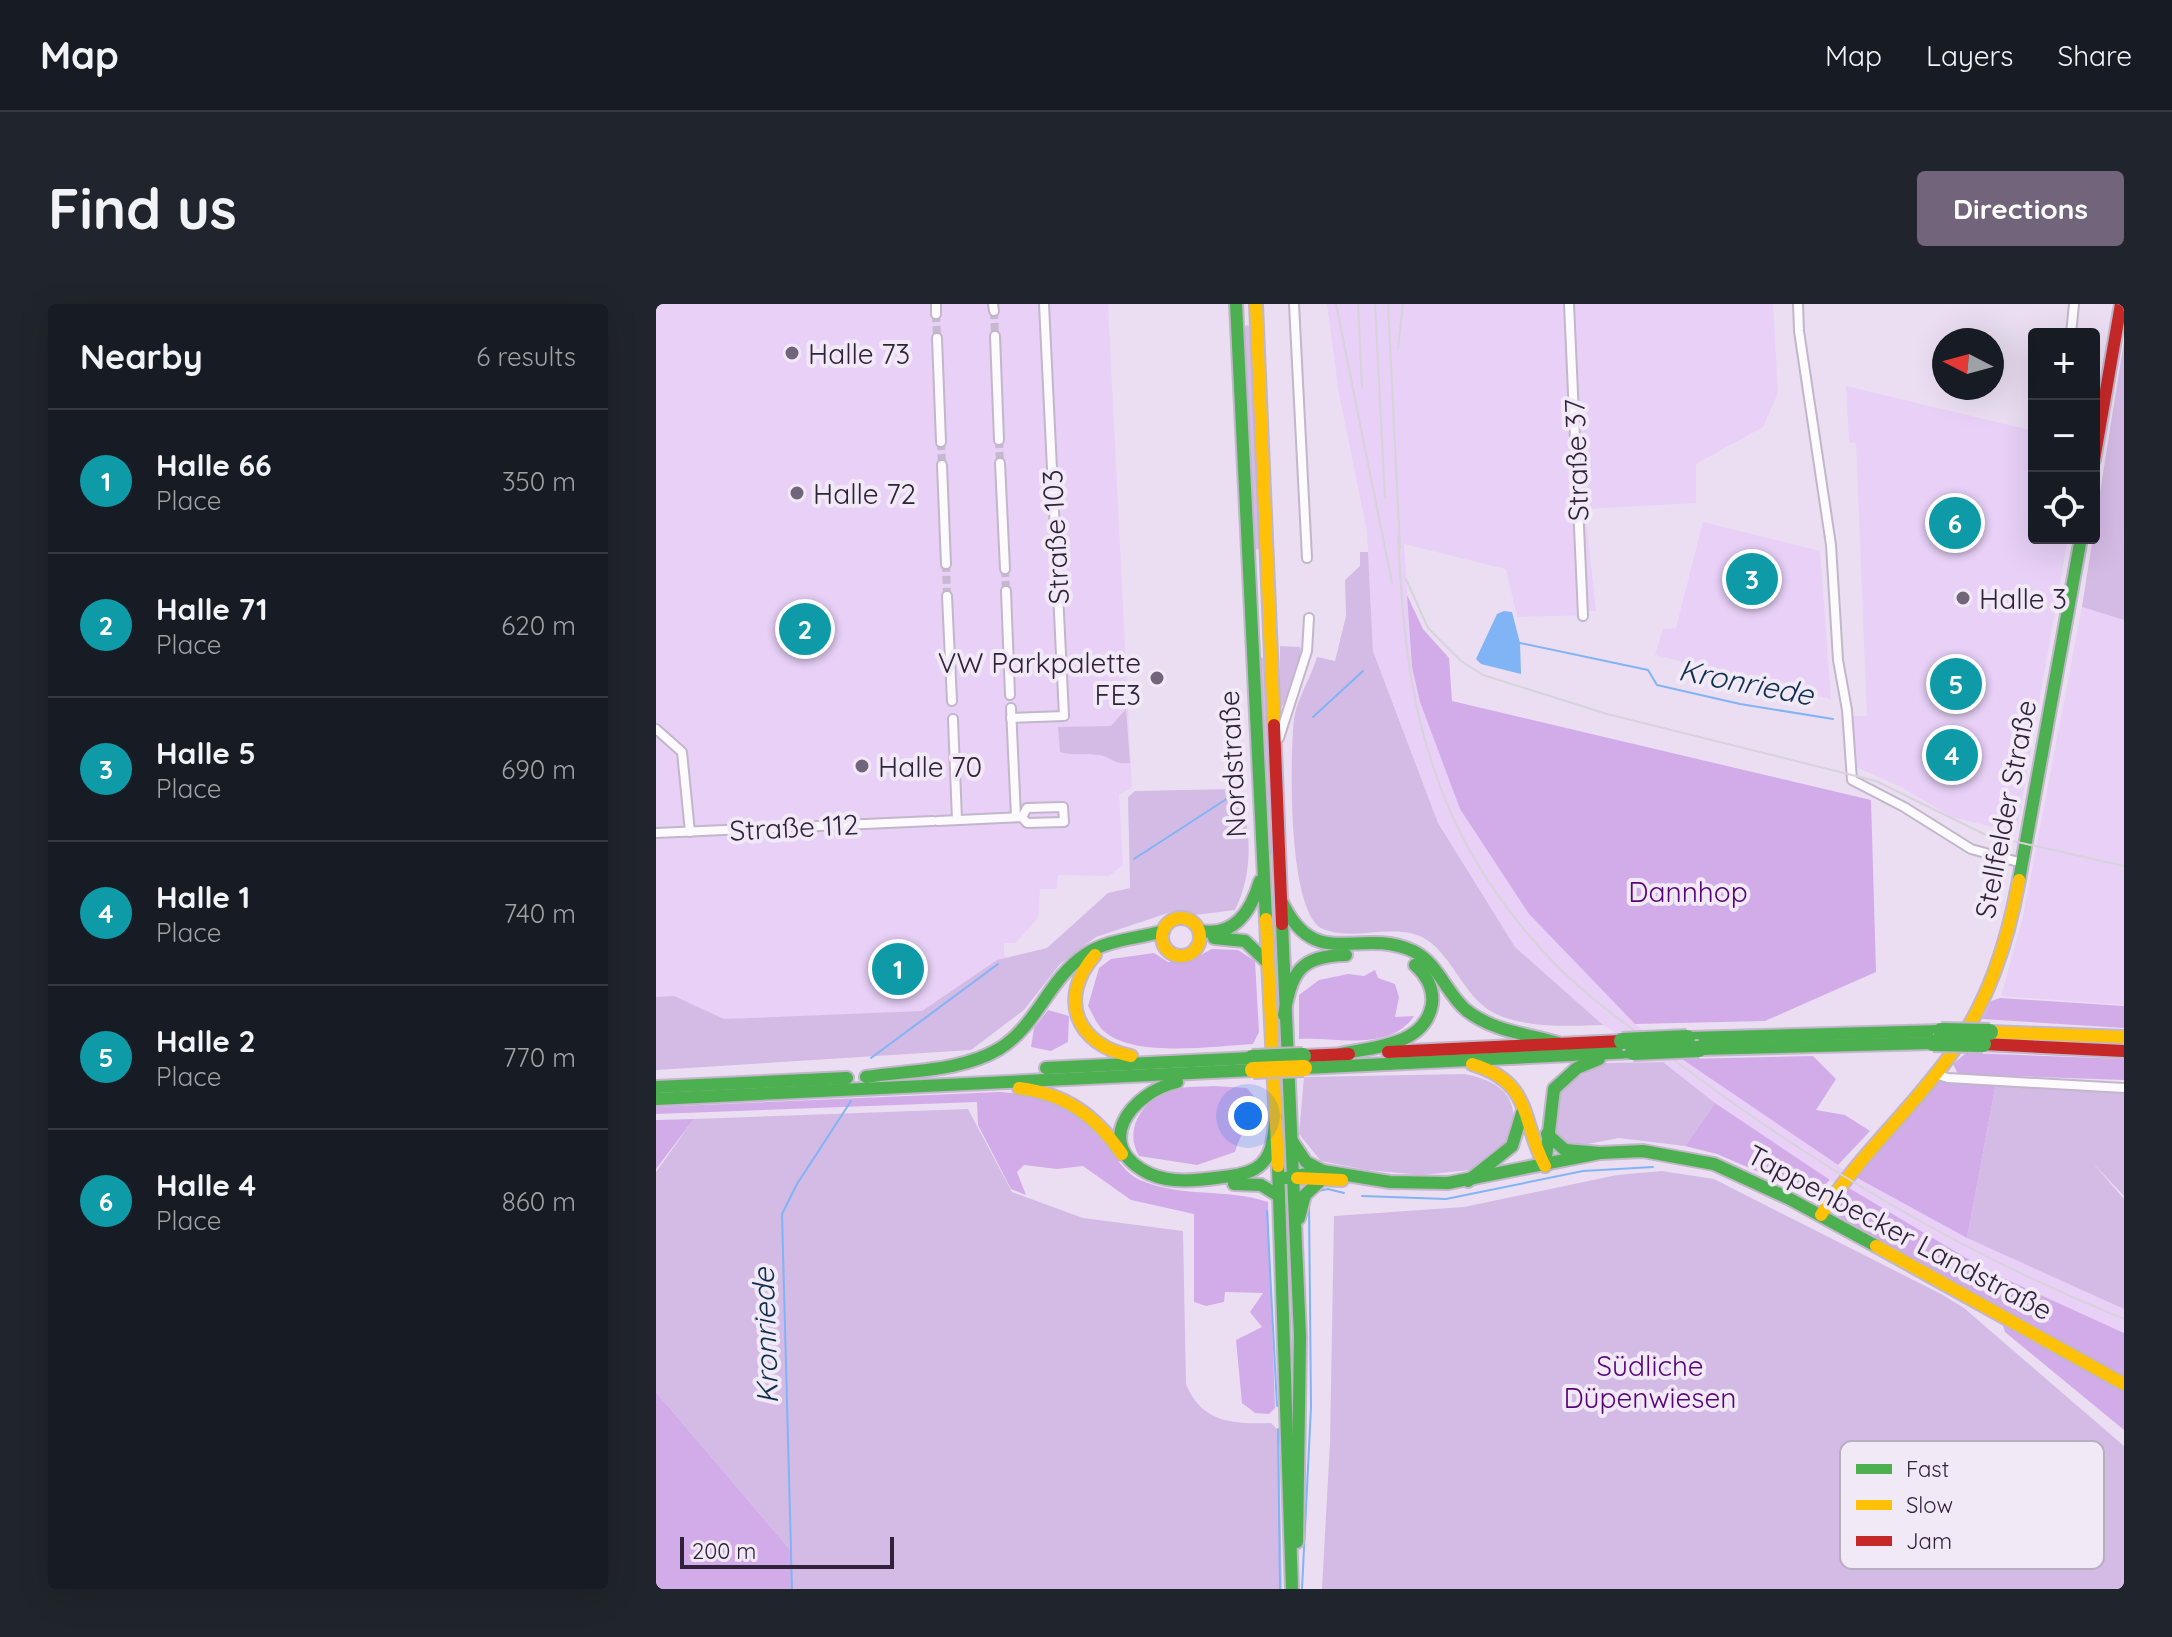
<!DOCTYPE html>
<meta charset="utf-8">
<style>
:root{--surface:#171b24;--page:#20242c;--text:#f1f3f6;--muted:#9ea1a6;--line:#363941;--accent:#71647b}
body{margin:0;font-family:Quicksand,sans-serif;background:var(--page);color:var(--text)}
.controls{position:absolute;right:24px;top:24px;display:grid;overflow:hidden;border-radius:8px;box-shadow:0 8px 32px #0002}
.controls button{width:72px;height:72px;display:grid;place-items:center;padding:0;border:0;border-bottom:2px solid var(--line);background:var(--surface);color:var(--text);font:40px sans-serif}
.compass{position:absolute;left:1276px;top:24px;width:72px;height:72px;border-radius:50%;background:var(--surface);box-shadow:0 8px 32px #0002;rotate:276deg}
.scale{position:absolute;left:24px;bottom:20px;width:214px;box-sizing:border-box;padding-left:8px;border:4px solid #30223a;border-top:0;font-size:22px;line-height:28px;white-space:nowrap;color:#30223a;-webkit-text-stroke:6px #f1eaf6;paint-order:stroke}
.you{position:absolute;left:592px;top:812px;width:28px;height:28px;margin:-20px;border:6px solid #fff;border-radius:50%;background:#1a73e8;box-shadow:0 0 0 12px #1a73e833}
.badge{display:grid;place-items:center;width:52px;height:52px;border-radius:50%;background:var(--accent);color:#fff;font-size:26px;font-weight:700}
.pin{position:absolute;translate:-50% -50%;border:4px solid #fff;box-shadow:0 2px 8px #0006}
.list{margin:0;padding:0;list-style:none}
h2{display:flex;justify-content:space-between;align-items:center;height:104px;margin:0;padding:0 32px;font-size:34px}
h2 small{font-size:26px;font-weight:400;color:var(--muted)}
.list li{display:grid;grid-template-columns:52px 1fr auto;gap:24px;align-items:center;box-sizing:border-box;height:144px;padding:0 32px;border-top:2px solid var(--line)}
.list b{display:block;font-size:30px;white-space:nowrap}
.list p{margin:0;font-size:26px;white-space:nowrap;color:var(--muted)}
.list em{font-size:26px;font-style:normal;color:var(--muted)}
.icon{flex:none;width:44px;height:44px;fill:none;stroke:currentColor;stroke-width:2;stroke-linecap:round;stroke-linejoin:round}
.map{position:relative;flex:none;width:1468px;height:1285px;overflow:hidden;border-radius:8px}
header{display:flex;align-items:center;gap:48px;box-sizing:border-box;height:112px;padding:0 40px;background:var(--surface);border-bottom:2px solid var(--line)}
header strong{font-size:38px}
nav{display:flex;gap:44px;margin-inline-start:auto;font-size:28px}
.intro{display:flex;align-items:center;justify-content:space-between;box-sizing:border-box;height:192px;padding:0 48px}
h1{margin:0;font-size:56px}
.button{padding:20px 36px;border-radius:8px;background:var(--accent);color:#fff;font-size:28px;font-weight:700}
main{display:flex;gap:48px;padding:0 48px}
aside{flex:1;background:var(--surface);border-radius:8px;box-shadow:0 8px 32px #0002}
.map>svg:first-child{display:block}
.built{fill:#e8d0f7}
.green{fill:#d4bbe5}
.forest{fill:#d2ace9}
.water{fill:#81b4f4}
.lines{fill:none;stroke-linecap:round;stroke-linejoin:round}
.stream{stroke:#81b4f4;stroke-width:2}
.street-tunnel{stroke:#c6b8ce;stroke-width:8;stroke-dasharray:8 4;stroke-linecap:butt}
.street-casing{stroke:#c2b6ca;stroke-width:12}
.fast-casing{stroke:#c2b6ca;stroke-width:16}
.slow-casing{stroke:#c2b6ca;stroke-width:16}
.jam-casing{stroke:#c2b6ca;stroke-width:16}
.street{stroke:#fcfafd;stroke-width:8}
.fast{stroke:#4caf50;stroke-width:12}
.slow{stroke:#ffc107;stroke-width:12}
.jam{stroke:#c62828;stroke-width:12}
.rail{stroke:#d7d3da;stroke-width:2}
.fast-bridge-casing{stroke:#c2b6ca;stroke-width:20;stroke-linecap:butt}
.slow-bridge-casing{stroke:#c2b6ca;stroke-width:20;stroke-linecap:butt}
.fast-bridge{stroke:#4caf50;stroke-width:16}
.slow-bridge{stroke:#ffc107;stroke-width:16}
.poi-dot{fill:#71647b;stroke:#f1eaf6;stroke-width:3}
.labels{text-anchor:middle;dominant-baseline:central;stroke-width:8;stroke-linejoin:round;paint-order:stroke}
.poi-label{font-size:28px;fill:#30223a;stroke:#f1eaf6;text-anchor:start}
.street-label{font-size:28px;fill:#30223a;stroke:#f1eaf6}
.park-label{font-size:28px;fill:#58047b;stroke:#f1eaf6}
.water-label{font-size:30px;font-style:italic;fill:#0f2f4f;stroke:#f1eaf6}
.key{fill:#f1eaf6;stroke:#b7aebe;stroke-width:2}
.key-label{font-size:22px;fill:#30223a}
</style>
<header>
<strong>Map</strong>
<nav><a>Map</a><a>Layers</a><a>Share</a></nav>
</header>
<div class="intro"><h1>Find us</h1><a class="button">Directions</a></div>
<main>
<aside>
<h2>Nearby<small>6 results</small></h2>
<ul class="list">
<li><span class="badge" style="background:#0f9aa8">1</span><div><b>Halle 66</b><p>Place</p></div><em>350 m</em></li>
<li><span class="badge" style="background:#0f9aa8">2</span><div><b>Halle 71</b><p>Place</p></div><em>620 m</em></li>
<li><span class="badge" style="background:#0f9aa8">3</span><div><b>Halle 5</b><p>Place</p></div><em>690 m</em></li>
<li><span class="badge" style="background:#0f9aa8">4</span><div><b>Halle 1</b><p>Place</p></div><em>740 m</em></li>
<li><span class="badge" style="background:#0f9aa8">5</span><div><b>Halle 2</b><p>Place</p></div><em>770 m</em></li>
<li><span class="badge" style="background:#0f9aa8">6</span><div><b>Halle 4</b><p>Place</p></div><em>860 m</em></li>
</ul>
</aside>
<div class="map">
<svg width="1468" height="1285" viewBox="0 0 1468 1285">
<rect width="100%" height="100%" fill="#ebdef3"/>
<g class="built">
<polygon points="0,0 452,0 476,484 463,490 467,561 453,572 402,571 401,585 384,585 382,614 359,639 348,639 348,650 370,695 302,744 0,762"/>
<polygon points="671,0 1117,0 1122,89 1107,123 1040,160 1040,199 929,205 940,307 933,307 933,311 861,313 850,265 748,240 756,363 764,398 804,505 873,610 979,720 1194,870 1311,934 1468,1005 1468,1029 1332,967 1174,876 1059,799 1007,758 947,721 859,643 782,519 717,346 711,227 683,90"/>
<polygon points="1190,82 1378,127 1378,234 1412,234 1362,518 1349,526 1296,513 1245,483 1200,463 1197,412 1211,412 1200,139 1193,138"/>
<polygon points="1047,218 1164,247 1175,395 999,351 1007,325 1020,324"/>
<polygon points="1426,303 1468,316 1468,701 1345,692 1367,613"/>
</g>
<g class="green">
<polygon points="591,21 596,24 606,243 600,246 597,244 585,26"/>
<path d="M 1468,37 L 1468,316 L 1426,303 C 1439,219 1454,126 1468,37 Z"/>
<path d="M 704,248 L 712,248 L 717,347 L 782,519 L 859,643 L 947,721 C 912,722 852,726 824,699 C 805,681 795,655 774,638 C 744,615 700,639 667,625 C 631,609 634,452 638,415 C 641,394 655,374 661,353 L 679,357 L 690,312 L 689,276 L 704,262 Z"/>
<path d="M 624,342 L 644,343 C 649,362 635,392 623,406 Z"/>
<polygon points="608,353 610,356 619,550 612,550 602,355"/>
<path d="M 470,405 L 474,459 C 457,461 456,453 443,451 C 429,449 418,452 404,448 L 402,423 L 455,422 Z"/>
<path d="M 578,485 C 576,498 587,501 589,513 C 596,544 593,578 579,606 L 539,611 L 515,608 L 440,633 L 404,660 L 368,706 L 315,746 L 0,766 L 0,693 L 18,692 L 68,715 L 266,707 L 341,656 L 391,644 L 452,589 L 474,584 L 472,493 L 479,487 Z"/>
<polygon points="1007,758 1059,799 1029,842 963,834 921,842 905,838 898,829 896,806 909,780 948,759"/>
<path d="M 809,770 C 851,779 865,797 854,840 L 814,866 L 766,871 L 711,866 L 665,857 L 643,830 L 648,773 Z"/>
<polygon points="1340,779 1468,787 1468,892 1436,858 1468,895 1468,1005 1311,934"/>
<path d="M 312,805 L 356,888 L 427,914 L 527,927 L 530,1080 C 546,1120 579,1120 615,1119 L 623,1127 L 626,1285 L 137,1285 L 136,1248 L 0,1088 L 0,868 L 38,815 Z"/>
<polygon points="1006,867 1058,875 1285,990 1308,1004 1468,1142 1468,1285 666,1285 674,1139 678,912 808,903 961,871"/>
</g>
<g class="forest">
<polygon points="751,291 767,325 793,354 796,397 1215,496 1220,668 1109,717 979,720 873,610 804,505 764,398 756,363"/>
<path d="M 556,645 L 582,646 L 599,657 L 603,728 L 597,740 C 559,742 479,754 449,728 C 441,722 437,710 432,702 L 443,664 L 455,655 L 498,649 L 512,658 L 531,658 Z"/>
<path d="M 719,666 L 722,674 L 739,680 L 743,693 L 739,713 L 758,712 C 734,748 680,733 643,735 L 643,691 L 663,676 L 692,670 L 708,672 Z"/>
<polygon points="1344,694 1468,702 1468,724 1326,715 1335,697"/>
<polygon points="392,706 413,712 412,738 395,747 375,743 378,724"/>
<polygon points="1310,749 1468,755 1468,776 1302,770 1297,760"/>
<polygon points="1157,752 1180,775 1160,806 1189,811 1214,827 1182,861 1026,755"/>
<polygon points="1281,778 1340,779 1311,934 1194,870"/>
<path d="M 558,782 L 591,784 L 602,797 C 596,817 584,829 579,848 L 541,861 L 483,852 C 466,822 490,793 519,785 C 531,782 546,783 558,782 Z"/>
<path d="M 343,788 C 396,791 420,805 454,846 C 462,857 472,871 484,876 C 524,894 571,884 612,898 L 619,1104 L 613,1110 L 599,1109 L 586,1099 L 580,1036 L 606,1023 L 594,1008 L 607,989 L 569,988 L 568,998 L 550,1002 L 538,998 L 538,910 L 475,896 L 427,862 L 401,865 L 368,861 L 361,868 L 370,891 L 355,885 L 322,821 L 321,798 L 0,810 L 0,803 Z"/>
<polygon points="1059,799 1174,876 1157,891 1061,850 1029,842"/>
<polygon points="38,815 0,865 0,816"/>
<polygon points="1188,881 1332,967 1468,1029 1468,1126 1349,1028 1341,1003 1182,912 1180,897"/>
<polygon points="0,1088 136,1248 137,1285 0,1285"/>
</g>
<polygon class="water" points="848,307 856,308 864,339 865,370 825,360 820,355 841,310"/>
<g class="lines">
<g class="stream">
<polyline points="864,339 992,366 1001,381 1084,400 1177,415"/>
<polyline points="657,413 707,367"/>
<polyline points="478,555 572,494"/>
<polyline points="215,754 342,660"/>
<polyline points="662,887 672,885 688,889"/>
<polyline points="706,892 790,895 927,867 997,863"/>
<polyline points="611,907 621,1102"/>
<polyline points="622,1125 624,1285"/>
<polyline points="136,1285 126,910 141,880 195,797"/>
<polyline points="646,1285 655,1103 653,900"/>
</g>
<g class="street-tunnel">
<polyline points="338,7 339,32"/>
<polyline points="280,10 281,34"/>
<polyline points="343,136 344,159"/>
<polyline points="285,138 286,161"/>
<polyline points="290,260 291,292"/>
<polyline points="349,265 350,287"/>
</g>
<g class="street-casing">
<g id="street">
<polyline points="280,0 280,10"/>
<polyline points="337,0 338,7"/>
<polyline points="638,0 651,254"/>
<polyline points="913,0 927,312"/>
<polyline points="1142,0 1143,27 1175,241 1182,356 1191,406 1196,476 1248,503 1315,545 1366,559"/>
<polyline points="1415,30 1418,0"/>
<polyline points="339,32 343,136"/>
<polyline points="281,34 285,138"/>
<polyline points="344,159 349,265"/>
<polyline points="286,161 290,260"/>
<polyline points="350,287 354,391"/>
<polyline points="291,292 296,397"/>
<polyline points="355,404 360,513"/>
<polyline points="355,414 408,412 388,0"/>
<polyline points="297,415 301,516"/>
<polyline points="0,425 26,448 34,528"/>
<polyline points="623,434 651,347 653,314"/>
<polyline points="282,517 366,513 371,519 408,518 407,503 371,504 366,513"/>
<polyline points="0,529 277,517"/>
<polyline points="1279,770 1292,774 1468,784"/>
</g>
</g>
<g class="fast-casing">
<g id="fast">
<polyline points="580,0 610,615"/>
<polyline points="1363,576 1425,234"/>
<path d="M 625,596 C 659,670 701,622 757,647 C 782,659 790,689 810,706 C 836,727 871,730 902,739"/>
<polyline points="626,620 644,1032 641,1238"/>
<path d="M 544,627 C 579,633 595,607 604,577"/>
<polyline points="558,634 589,637 612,659"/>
<path d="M 628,711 C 636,668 643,652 690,651"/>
<polyline points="1031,734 1285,727"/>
<polyline points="1043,745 1277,739"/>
<path d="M 684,750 C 717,743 769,742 776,700 C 778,684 770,671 759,661"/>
<polyline points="390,764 596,754"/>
<polyline points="648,764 977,748"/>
<path d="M 210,773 C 253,766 304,768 343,745 C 381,722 393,674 430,650 C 453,635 482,635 507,627"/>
<path d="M 521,778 C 474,789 435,842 494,870 C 516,880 544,876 567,873 C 585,871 605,868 613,849 C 618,839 618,824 620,813"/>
<polyline points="0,783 191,774"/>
<polyline points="0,795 597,766"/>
<polyline points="891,830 909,846 944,849"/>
<polyline points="636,837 650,858 667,867"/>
<polyline points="622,862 636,1285"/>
<polyline points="889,862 898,785 921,764 943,755"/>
<polyline points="630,874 667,867 734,878 792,879 944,849 987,847 1058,860 1134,895 1220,942"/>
<polyline points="812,877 856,842 866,809"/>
<polyline points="578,880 605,881 623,892"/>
<polyline points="643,914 649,891 664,877"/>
</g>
</g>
<g class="slow-casing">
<g id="slow">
<polyline points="600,0 618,421"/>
<circle cx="525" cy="633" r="19"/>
<polyline points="610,615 622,862"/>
<path d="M 439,651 C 401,694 420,741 475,752"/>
<polyline points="1334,728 1468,733"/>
<path d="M 816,760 C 877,779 864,814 889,862"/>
<path d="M 363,784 C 410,790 440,812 466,850"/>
<polyline points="641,874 686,876"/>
<path d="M 1165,911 C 1202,853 1253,808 1293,753 C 1332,699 1351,641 1363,576"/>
<polyline points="1220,942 1468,1080"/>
</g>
</g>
<g class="jam-casing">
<g id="jam">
<polyline points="1438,156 1465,0"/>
<polyline points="618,421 626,620"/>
<polyline points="1327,740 1468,747"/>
<polyline points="732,748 966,737"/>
<polyline points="647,752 693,750"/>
</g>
</g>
<use href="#street" class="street"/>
<use href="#fast" class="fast"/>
<use href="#slow" class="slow"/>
<use href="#jam" class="jam"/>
<g class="rail">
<polyline points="680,0 736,279"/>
<polyline points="702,0 706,84"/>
<polyline points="719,0 729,194"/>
<polyline points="732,0 744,244"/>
<polyline points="742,44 747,0"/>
<path d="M 742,232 C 747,336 755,424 800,520 C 825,572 861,621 901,662 C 935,696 975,724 1014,753 C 1153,858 1307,950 1468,1015"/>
<polyline points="750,275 772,324 805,357 827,371 951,410 1220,477 1330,531 1468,562"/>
</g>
<g class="fast-bridge-casing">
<g id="fast-bridge">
<polyline points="1285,727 1334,728"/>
<polyline points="966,737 1031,734"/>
<polyline points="1277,739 1327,740"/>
<polyline points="977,748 1043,745"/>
<polyline points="596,754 647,752"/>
</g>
</g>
<g class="slow-bridge-casing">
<polyline id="slow-bridge" points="597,766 648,764"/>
</g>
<use href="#fast-bridge" class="fast-bridge"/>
<use href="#slow-bridge" class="slow-bridge"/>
</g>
<g class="poi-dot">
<circle cx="136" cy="49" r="8"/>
<circle cx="141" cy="189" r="8"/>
<circle cx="1307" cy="294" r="8"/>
<circle cx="501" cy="374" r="8"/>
<circle cx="206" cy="462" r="8"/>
</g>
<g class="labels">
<g class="poi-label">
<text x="152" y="49">Halle 73</text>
<text x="157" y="189">Halle 72</text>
<text x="1323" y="294">Halle 3</text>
<text x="485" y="358" text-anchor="end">VW Parkpalette<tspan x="485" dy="32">FE3</tspan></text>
<text x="222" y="462">Halle 70</text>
</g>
<g class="street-label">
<text transform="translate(920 156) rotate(-92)">Straße 37</text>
<text transform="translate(399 233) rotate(-93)">Straße 103</text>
<text transform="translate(576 460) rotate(-93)">Nordstraße</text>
<text transform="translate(1349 505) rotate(-79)">Stellfelder Straße</text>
<text transform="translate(138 523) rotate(-3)">Straße 112</text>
<text transform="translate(1244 928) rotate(28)">Tappenbecker Landstraße</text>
</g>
<g class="park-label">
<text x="1032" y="587">Dannhop</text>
<text x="994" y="1061">Südliche<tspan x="994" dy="32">Düpenwiesen</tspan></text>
</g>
<g class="water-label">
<text transform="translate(1090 378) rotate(11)">Kronriede</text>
<text transform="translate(109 1032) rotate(-92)">Kronriede</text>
</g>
</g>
<rect x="1184" y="1137" width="264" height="128" rx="12" class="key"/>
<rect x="1200" y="1160" width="36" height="10" fill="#4caf50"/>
<rect x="1200" y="1196" width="36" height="10" fill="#ffc107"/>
<rect x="1200" y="1232" width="36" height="10" fill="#c62828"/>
<g class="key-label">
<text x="1250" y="1173">Fast</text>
<text x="1250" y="1209">Slow</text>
<text x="1250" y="1245">Jam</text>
</g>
</svg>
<div class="controls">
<button>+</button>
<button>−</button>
<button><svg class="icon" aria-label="locate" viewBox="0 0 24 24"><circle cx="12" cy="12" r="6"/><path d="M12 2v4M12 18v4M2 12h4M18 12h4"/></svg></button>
</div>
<svg class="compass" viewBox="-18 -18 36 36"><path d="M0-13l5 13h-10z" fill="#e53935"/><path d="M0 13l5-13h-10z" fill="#9ea1a6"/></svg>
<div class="scale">200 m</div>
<div class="you"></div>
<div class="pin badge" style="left:242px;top:665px;background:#0f9aa8">1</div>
<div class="pin badge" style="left:149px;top:325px;background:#0f9aa8">2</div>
<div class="pin badge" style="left:1096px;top:275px;background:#0f9aa8">3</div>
<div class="pin badge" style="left:1296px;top:451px;background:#0f9aa8">4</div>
<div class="pin badge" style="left:1300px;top:380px;background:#0f9aa8">5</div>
<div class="pin badge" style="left:1299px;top:219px;background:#0f9aa8">6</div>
</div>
</main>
